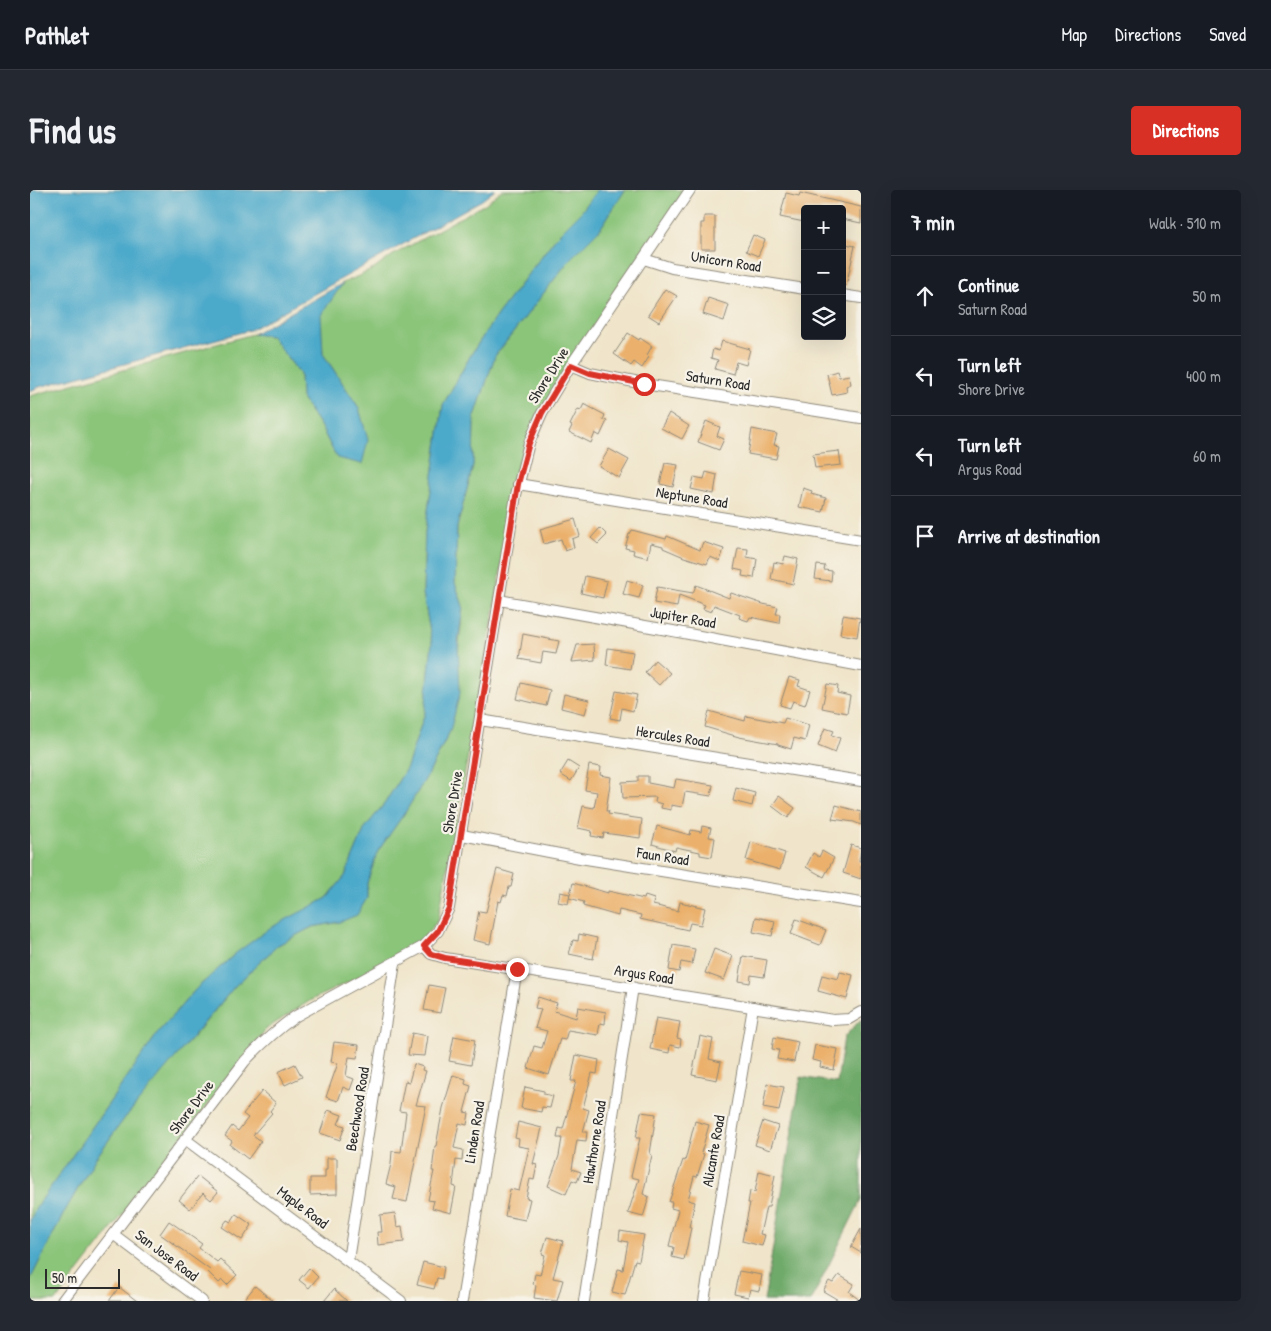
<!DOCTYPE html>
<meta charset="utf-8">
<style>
:root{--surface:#171b24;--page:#242831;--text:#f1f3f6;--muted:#9ea1a6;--line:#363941;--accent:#d93025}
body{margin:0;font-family:"Patrick Hand",sans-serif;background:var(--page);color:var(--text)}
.controls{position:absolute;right:15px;top:15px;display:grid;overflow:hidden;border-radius:5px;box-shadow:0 5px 20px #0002}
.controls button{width:45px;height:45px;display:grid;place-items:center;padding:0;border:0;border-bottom:1px solid var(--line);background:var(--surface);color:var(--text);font:25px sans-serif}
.scale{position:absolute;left:15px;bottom:12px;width:75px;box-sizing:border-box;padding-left:5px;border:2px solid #2b2b2b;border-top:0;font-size:14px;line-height:18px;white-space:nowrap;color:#2b2b2b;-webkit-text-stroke:4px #f7f3e8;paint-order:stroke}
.stop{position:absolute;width:15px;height:15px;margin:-11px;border:4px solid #d93025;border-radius:50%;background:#fff}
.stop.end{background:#d93025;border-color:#fff;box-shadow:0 1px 5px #0008}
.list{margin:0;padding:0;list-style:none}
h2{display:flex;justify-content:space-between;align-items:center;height:65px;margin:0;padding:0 20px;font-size:21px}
h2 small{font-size:16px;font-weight:400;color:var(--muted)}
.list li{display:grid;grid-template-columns:32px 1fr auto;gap:15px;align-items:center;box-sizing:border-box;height:80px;padding:0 20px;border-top:1px solid var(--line)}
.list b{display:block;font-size:19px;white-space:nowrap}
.list p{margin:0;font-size:16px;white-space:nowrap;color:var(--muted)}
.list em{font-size:16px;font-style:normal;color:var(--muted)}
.icon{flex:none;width:28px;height:28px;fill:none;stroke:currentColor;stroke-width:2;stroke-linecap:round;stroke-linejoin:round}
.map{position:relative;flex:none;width:831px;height:1111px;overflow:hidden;border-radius:5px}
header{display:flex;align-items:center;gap:30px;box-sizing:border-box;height:70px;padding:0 25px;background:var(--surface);border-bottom:1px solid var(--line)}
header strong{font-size:24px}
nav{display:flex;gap:28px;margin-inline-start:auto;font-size:18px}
.intro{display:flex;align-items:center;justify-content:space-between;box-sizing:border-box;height:120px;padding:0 30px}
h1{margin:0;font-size:35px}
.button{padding:12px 22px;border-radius:5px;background:var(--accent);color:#fff;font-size:18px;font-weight:700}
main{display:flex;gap:30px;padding:0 30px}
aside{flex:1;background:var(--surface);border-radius:5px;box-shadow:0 5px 20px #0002}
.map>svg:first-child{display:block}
.green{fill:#8bc57a;stroke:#5b7852}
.forest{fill:#70aa6a;stroke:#4e6a4a}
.water{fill:#4ca9ca;stroke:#3c6a7a}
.building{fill:#ebb16c}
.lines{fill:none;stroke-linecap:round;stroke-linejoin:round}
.street-casing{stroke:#8e887a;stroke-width:12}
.street{stroke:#fff;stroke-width:10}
.route{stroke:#d93025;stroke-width:6}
.labels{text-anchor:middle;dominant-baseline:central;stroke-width:4.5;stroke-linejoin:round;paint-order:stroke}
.street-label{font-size:15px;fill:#2b2b2b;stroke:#f7f3e8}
</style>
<header>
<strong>Pathlet</strong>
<nav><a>Map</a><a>Directions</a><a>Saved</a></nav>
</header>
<div class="intro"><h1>Find us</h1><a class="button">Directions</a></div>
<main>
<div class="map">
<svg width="831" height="1111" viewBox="0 0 831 1111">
<rect width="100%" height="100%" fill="#f7f3e8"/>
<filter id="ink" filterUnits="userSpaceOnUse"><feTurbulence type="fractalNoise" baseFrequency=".02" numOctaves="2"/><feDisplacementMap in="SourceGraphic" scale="10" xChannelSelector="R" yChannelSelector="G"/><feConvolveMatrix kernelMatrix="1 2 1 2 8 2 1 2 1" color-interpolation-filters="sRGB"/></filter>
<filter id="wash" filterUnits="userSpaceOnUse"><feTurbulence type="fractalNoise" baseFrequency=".0096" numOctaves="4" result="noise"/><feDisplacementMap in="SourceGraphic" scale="20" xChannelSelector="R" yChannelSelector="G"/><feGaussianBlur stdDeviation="1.12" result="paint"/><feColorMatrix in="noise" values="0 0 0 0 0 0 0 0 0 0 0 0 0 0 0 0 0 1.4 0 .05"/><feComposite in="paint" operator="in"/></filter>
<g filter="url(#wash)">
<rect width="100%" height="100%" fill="#f0e5ca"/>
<g class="green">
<polygon points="472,0 567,0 552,21 527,46 467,125 442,163 413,215 395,342 393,403 402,453 395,523 377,577 355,613 335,638 315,686 297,708 206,763 166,799 130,840 6,1018 0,1031 0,206 223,144 241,146 270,184 271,207 291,237 307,268 329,218 293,164 290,125 313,93 344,79 363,65 455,14"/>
<polygon points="595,0 656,0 505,230 488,274 466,411 408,730 385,760 281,810 236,839 26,1111 0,1111 0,1090 35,1021 65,969 94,929 136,877 164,846 205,796 248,755 282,737 310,732 337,708 337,693 348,661 376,621 400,581 420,541 433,416 425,393 427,337 443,276 444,229 465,166 540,69 570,39"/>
</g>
<polygon class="forest" points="831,829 831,1010 781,1111 734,1111 771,887 807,893 814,847"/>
<g class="water">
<polygon points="0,0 465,0 452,10 220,140 9,197 0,201"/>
<polygon points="567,0 595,0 570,39 540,69 465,166 444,229 443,276 427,337 425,393 433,416 428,453 430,503 420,541 400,581 376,621 348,661 337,693 337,708 327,725 310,732 282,737 248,755 205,796 94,929 65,969 35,1021 0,1090 0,1031 6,1018 130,840 166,799 206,763 240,738 297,708 315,686 335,638 355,613 377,577 395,523 402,453 393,403 395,342 413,215 442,163 467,125 527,46 552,21"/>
<polygon points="313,93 291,125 293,164 329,218 338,250 332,274 307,268 291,237 271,207 270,184 241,146 223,144"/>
</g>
<g id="blocks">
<g class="building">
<polygon points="756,3 769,6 770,3 831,17 831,33 812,29 812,19 775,19 774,32 750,27"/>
<polygon points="674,26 685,26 685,59 671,59 671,33 674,33"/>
<polygon points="723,45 735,50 728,66 716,61"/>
<polygon points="812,53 825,56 816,96 812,95"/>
<polygon points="635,99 647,106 629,132 618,125"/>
<polygon points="678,108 699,115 694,131 673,124"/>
<polygon points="598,143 609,150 610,148 622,156 617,165 619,167 612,178 604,172 601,176 584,164"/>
<polygon points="692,151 720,159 716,175 706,172 703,184 685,179 688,170 681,168 683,159 689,161"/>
<polygon points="807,181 809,187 819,185 821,194 816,196 817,202 802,205 797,184"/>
<polygon points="554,214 575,225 573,230 577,231 570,246 565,243 561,253 539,242 542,236 540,235 548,219 551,220"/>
<polygon points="639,223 659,236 652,249 631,238"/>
<polygon points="676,231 690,237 687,246 694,249 689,260 668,252"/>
<polygon points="722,239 747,244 744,255 749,256 746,269 718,264"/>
<polygon points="579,259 599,270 589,288 569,276"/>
<polygon points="809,261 811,275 785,278 783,264"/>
<polygon points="635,273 648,275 643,297 630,294"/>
<polygon points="676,282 687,285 684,304 661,299 664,287 674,289"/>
<polygon points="773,298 782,301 781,304 796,308 793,322 769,317"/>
<polygon points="545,329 550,346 542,349 544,358 535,361 531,349 514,354 510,339"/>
<polygon points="570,338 577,345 568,354 561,348"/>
<polygon points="602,340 636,349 637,346 670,360 673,352 694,359 690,371 680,367 677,374 654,367 633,358 633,356 621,353 618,368 603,364 604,360 595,358 599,344 600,344"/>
<polygon points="708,358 718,359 717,367 727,369 724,388 712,386 713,381 704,379"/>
<polygon points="755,366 768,369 763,394 741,389 744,372 753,374"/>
<polygon points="787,375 795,376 794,380 802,381 801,391 785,389"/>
<polygon points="555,386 577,391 573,408 551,403"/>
<polygon points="597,390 613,395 609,408 593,404"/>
<polygon points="666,395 699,408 701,403 733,414 748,417 746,424 750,424 749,433 720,427 718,431 709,428 710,425 684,415 681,422 673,419 675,415 649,405 647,417 624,413 627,397 663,403"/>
<polygon points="813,425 830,428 827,447 810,444"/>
<polygon points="493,444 529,451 526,464 513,462 511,473 489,469"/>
<polygon points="564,454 565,470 542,472 547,455"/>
<polygon points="578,458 603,462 600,479 576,475"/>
<polygon points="625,470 640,483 629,495 615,482"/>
<polygon points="759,487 770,490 768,496 780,500 775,515 763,511 760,518 750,515"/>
<polygon points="491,493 520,500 516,516 487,509"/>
<polygon points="797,494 808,496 807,503 820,506 817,523 792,518"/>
<polygon points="586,501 607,505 603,521 592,518 590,530 580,528"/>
<polygon points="534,504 559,510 555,524 531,518"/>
<polygon points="679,521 715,531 716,526 753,533 755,528 779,535 775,551 764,548 761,559 748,555 748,554 709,547 675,537"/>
<polygon points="795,538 804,541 802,545 810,548 805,563 788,556"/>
<polygon points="538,571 549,578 541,591 530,584"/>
<polygon points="559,575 571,577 570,585 581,587 576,621 579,621 578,624 612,629 610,648 574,643 573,648 561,646 562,641 548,638 553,616 564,618 567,602 555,600"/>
<polygon points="608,586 618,586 618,593 644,598 646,589 683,595 681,606 655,602 652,617 641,615 641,620 631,618 632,614 625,612 626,607 593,608 592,592 608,591"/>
<polygon points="706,598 725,603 722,616 703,611"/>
<polygon points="749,606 765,618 758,628 742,616"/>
<polygon points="806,615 831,622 831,635 824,632 802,629"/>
<polygon points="627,636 660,645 661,640 671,642 672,636 681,638 679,647 685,648 682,667 670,665 670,662 646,657 645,661 622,654"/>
<polygon points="721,652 755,663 750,680 716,670"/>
<polygon points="821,655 831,658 829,671 831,671 831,689 813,683"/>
<polygon points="792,661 804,668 794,687 776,677 783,663 789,667"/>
<polygon points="467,679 484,684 481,697 479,697 477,706 473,705 471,712 468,711 460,754 443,750 449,721 456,722"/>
<polygon points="543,693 578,703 578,701 614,709 615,706 624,709 623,715 648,721 650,712 675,718 671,735 660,733 658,740 610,729 611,725 589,720 588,726 553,716 554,712 539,708"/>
<polygon points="530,702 540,704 538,714 528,712"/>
<polygon points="726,727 745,731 742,746 723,742"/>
<polygon points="766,729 796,740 790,755 761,744"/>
<polygon points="549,744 567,748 563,769 539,764 543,750 548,751"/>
<polygon points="643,755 665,759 662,774 651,772 649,782 639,780"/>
<polygon points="684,759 703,766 694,790 675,783"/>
<polygon points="713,766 737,770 734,787 721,785 720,793 709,791"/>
<polygon points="810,782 823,785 817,809 788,801 792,785 808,789"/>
<polygon points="399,795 415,798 410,823 394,820"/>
<polygon points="508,807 527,813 524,821 546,828 548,817 576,822 575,834 570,833 568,845 538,840 535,850 530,849 519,885 498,878 504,856 512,858 517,841 505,838 511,819 505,818"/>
<polygon points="626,828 650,832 647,848 651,849 650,857 640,855 639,863 620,859"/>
<polygon points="382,843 398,846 395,866 378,865"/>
<polygon points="424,846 445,850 441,875 419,871"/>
<polygon points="670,846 683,849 679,869 691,872 687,890 662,885"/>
<polygon points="744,847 768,852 764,872 747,869 749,860 742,859"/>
<polygon points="304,852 329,855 327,868 319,867 316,886 324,889 320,900 313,897 308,911 296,907 308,873 301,872"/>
<polygon points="785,855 808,859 804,880 790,877 791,872 782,870"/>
<polygon points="546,865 569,870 567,884 562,883 553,918 559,920 553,942 557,942 556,951 547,950 542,979 551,982 547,992 542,990 536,1004 518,996 529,966 532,948 527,948 529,938 533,939 546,891 541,891"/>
<polygon points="265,874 272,887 255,895 248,882"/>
<polygon points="384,874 393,877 392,880 396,881 386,915 396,916 377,1012 363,1009 366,997 356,994 361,974 362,961 371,962 376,922 369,921 375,891 379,892"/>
<polygon points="423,885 436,889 435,894 441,896 434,922 439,923 437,935 429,933 424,958 433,960 432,971 426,970 423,996 426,997 421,1023 402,1018 404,1011 398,1010 404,981 402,981 405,956 406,956 413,918"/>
<polygon points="737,894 754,897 749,921 733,918"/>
<polygon points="495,897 514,901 514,904 523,906 520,918 512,917 511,922 491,918"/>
<polygon points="232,901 246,913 240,921 242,923 223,945 231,951 218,969 200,955 202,951 195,946 202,936 208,941 218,928 213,924"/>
<polygon points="298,920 312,925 308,934 315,936 310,950 290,943"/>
<polygon points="611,922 626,924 620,964 622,965 613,1004 619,1007 613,1027 598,1023 609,989 601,987 610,948 606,948"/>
<polygon points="665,931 679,935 671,963 674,964 667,987 664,986 658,1010 665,1012 659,1037 661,1038 654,1070 642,1067 644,1057 639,1056 648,1020 641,1018 642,1012 639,1012 653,970 655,971"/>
<polygon points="733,931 748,936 740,960 725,955"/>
<polygon points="488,932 512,938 503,974 507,975 504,990 500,989 496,1008 500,1009 495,1030 475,1026 480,999 489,1001 499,958 488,956 489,949 485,948"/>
<polygon points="297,968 307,968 307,1004 280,1005 280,988 295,988 295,980 297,980"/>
<polygon points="729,981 745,985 739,1017 736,1017 730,1044 735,1045 732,1056 712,1051 720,1013 718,1013 720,1001 725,1002"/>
<polygon points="168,986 188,1002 181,1010 173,1003 160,1019 149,1010"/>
<polygon points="365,1023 367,1037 372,1036 374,1052 348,1055 347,1042 352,1042 350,1025"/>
<polygon points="206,1024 222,1035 212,1050 192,1037 197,1030 201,1032"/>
<polygon points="139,1031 172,1054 169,1058 187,1072 190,1069 207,1085 197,1095 192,1090 189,1093 178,1082 180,1080 130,1044"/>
<polygon points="831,1039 831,1063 821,1057"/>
<polygon points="590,1041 614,1045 609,1071 605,1070 595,1105 582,1102 588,1079 593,1080 598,1052 589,1050"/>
<polygon points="517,1047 533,1051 523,1088 533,1090 527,1111 504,1108 506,1095 503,1094 505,1084 510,1085 515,1065 512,1064"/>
<polygon points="393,1072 414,1077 412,1089 407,1088 404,1099 387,1095"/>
<polygon points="279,1078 288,1087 279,1098 269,1090"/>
<polygon points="709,1081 732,1085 729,1101 720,1099 718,1107 704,1104"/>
<polygon points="809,1085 824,1094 819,1102 831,1111 810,1111 793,1101 799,1091 803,1093"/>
<polygon points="225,1096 243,1111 213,1111"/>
<polygon points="89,1097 107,1111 79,1111"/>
<polygon points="304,1099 317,1111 294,1111"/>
</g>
</g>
</g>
<g filter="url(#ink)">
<use href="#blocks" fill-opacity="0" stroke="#8e887a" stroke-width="1"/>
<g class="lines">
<g class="street-casing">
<g id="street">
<polyline points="614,69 642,78 775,99"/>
<polyline points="812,105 831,108"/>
<polyline points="541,175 560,183 614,194 831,228"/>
<polyline points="488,294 831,350"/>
<polyline points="469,410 632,439 831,476"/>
<polyline points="450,530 831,591"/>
<polyline points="432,645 550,668 831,713"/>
<polyline points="394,756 401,764 415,768 803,830 819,829 831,822"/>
<polyline points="155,949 371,1111"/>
<polyline points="83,1044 172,1111"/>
<polyline points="318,1070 365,773"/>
<path d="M 32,1111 L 215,871 C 231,854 247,839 266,826 L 394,756 L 408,741 L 419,718 L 486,305 L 499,253 L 512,223 L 541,175 L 660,0"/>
<polyline points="432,1111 487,779"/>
<polyline points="554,1111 603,797"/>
<polyline points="674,1111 723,817"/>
</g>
</g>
<use href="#street" class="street"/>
</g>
</g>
<g class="lines" filter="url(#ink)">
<polyline class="route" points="487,779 415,768 401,764 394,756 408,741 419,718 488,294 499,253 512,223 541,175 560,183 614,194"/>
</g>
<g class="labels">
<g class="street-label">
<text transform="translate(696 71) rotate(9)">Unicorn Road</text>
<text transform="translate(518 185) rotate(-58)">Shore Drive</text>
<text transform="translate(688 190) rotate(9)">Saturn Road</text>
<text transform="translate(662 307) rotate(9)">Neptune Road</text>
<text transform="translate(653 427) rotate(10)">Jupiter Road</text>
<text transform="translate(643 546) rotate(9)">Hercules Road</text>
<text transform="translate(422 612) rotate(-81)">Shore Drive</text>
<text transform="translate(633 666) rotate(9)">Faun Road</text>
<text transform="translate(614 784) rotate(9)">Argus Road</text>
<text transform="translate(161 917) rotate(-53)">Shore Drive</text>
<text transform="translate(327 919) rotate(-81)">Beechwood Road</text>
<text transform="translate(444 942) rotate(-81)">Linden Road</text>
<text transform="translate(564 952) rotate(-81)">Hawthorne Road</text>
<text transform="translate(683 961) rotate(-80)">Alicante Road</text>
<text transform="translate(273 1017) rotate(37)">Maple Road</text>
<text transform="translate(137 1065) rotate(37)">San Jose Road</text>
</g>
</g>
</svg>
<div class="controls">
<button>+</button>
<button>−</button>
<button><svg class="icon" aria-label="layers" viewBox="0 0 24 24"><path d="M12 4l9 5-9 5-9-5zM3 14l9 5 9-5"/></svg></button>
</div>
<div class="scale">50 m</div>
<div class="stop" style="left:614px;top:194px"></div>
<div class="stop end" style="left:487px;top:779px"></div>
</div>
<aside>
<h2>7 min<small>Walk · 510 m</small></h2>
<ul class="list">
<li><svg class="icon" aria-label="ahead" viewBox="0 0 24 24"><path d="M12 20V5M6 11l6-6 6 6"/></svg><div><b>Continue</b><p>Saturn Road</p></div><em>50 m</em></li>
<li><svg class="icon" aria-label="left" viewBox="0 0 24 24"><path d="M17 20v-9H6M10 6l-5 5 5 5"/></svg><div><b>Turn left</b><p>Shore Drive</p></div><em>400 m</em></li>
<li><svg class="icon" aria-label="left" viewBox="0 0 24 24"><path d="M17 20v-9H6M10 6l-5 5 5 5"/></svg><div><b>Turn left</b><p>Argus Road</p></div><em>60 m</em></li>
<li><svg class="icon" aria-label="arrive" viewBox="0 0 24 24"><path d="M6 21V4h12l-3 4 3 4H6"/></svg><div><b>Arrive at destination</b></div></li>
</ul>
</aside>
</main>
